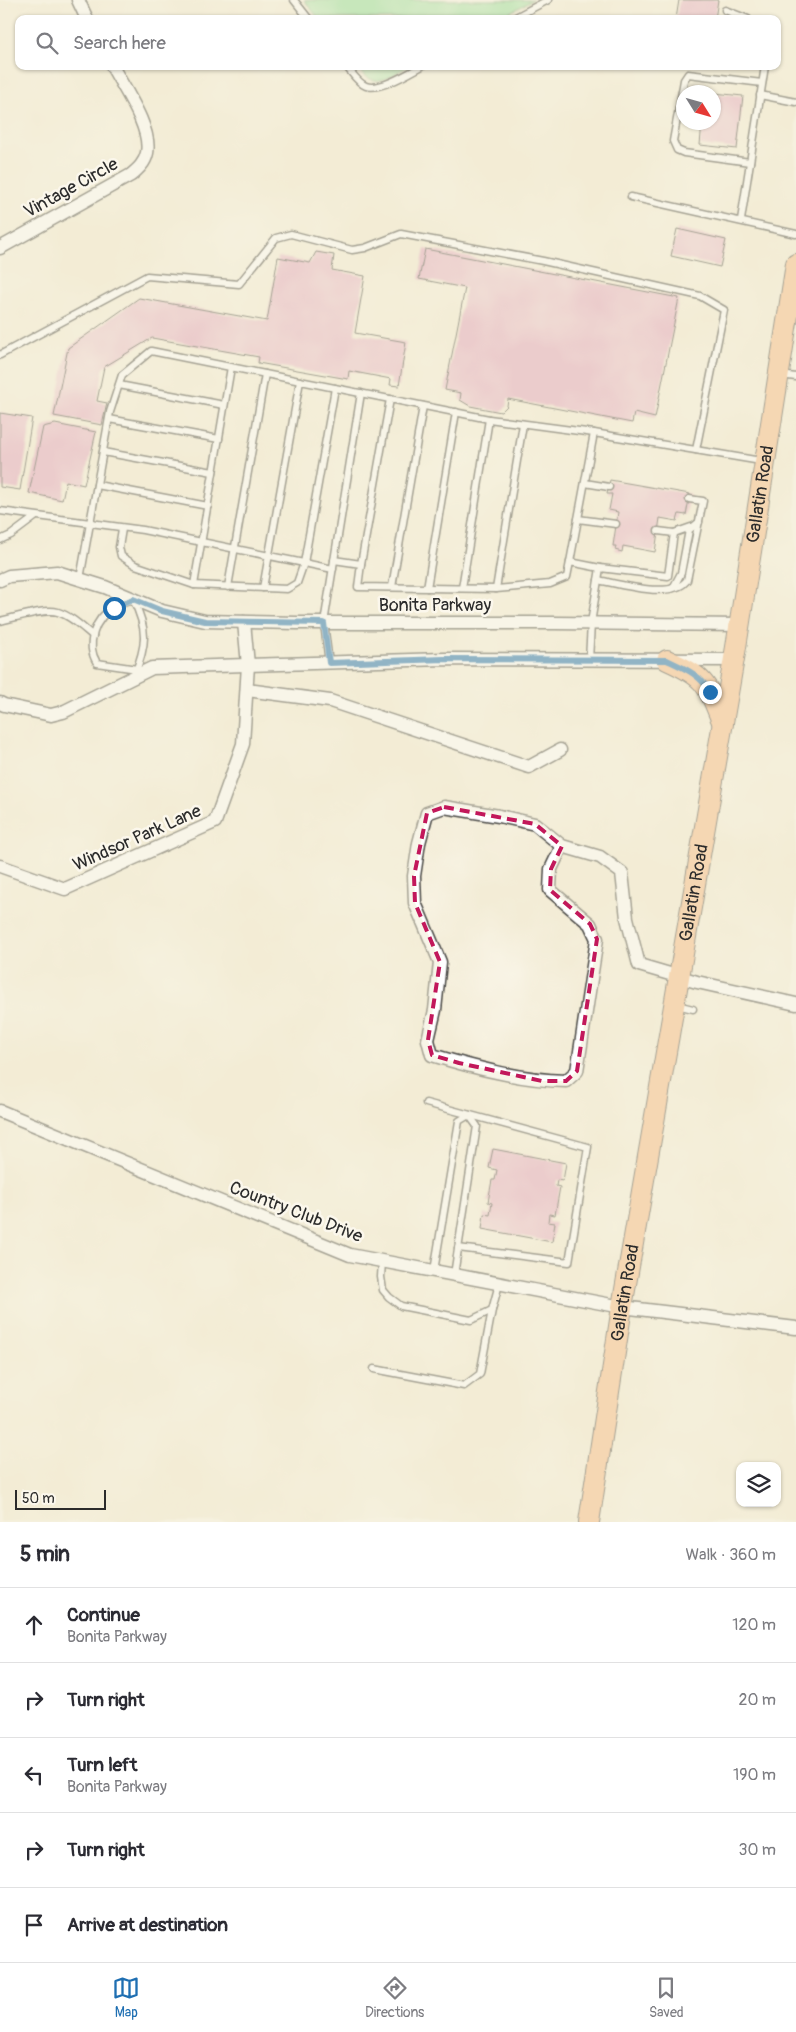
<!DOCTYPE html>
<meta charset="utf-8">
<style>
:root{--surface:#fff;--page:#f7f7f7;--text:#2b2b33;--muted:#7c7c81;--line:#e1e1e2;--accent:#1f6fb2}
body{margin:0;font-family:Pangolin,sans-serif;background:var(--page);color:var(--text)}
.controls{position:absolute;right:15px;bottom:15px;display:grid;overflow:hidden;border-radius:10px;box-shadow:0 1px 4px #0004}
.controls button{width:45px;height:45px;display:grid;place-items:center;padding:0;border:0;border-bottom:1px solid var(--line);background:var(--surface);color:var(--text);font:25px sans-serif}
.compass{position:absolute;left:676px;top:85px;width:45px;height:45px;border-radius:50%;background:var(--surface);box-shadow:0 1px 4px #0004;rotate:127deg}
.scale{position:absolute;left:15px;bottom:12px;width:91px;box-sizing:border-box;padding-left:5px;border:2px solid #2b2b2b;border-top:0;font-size:14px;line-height:18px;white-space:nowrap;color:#2b2b2b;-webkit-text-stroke:4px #fbf7ec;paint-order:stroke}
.stop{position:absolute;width:15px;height:15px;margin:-11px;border:4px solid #1f6fb2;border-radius:50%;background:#fff}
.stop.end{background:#1f6fb2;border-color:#fff;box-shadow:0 1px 5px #0008}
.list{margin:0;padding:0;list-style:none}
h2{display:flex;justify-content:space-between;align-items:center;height:65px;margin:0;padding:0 20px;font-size:21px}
h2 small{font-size:16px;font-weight:400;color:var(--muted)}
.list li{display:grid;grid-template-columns:32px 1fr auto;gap:15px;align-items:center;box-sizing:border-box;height:75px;padding:0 20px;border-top:1px solid var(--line)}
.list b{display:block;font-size:19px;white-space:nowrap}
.list p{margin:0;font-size:16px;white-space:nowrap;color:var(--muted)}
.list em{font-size:16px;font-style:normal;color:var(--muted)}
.icon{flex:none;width:28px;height:28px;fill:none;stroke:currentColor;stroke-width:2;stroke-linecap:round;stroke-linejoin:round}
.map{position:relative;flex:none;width:796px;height:1522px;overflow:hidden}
.search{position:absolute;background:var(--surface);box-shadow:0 1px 4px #0004;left:15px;right:15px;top:15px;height:55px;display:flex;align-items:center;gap:12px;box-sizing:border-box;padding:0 18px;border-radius:10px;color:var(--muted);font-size:19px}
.sheet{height:440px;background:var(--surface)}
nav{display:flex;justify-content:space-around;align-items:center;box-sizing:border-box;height:70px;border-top:1px solid var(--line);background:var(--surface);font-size:14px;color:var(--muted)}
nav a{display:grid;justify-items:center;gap:2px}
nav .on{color:var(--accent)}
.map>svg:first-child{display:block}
.green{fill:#93df9b;stroke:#5f8563}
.building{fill:#e3a4c1}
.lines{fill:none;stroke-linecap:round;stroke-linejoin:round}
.lane-casing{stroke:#494845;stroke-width:9}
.street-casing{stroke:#494845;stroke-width:15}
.primary-casing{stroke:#494845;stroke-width:22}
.lane{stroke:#fff;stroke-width:6}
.street{stroke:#fff;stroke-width:12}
.primary{stroke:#f9bc8a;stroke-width:20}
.route{stroke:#1f6fb2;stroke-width:6}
.marked{fill:none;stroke:#c2185b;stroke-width:4;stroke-dasharray:10 6;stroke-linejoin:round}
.labels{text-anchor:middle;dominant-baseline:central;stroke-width:5;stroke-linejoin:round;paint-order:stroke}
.street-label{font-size:18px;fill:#2b2b2b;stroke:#fbf7ec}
</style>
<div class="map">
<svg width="796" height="1522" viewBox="0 0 796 1522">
<rect width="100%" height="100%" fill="#fbf7ec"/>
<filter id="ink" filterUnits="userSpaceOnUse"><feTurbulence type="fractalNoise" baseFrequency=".02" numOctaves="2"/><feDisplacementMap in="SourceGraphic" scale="10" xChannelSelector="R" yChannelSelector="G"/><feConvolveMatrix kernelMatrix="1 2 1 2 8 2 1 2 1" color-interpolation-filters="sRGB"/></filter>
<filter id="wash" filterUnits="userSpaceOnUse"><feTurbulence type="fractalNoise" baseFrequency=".0096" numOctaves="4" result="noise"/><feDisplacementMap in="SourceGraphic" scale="20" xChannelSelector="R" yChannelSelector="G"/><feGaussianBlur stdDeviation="1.12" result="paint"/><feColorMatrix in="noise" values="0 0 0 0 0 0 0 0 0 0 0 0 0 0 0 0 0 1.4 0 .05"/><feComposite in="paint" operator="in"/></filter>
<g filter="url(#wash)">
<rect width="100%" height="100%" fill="#f3ecd6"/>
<g class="green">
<polygon points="304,0 533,0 498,19 319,19"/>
<path d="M 356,66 L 409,66 C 385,79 375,91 356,66 Z"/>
</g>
<g id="blocks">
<g class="building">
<polygon points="679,0 718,0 715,19 676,19"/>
<polygon points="714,93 743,96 737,149 700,145 702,122 714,122"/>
<polygon points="677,229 726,240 720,267 671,256"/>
<polygon points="425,249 679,298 655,418 634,413 632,423 508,399 507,406 501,412 470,406 460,400 461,393 445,390 465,288 419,279"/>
<polygon points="316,252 334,255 332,270 365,276 355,333 406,342 399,386 390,385 391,379 349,371 348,379 258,363 259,357 152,338 104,367 97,401 107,403 102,425 54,416 68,348 139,298 267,321 278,257 310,263"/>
<polygon points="0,413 32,418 20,490 0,487"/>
<polygon points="55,424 96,432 84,485 66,481 62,500 29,493 43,427"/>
<polygon points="610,480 690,494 686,515 679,514 677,521 660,518 655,552 623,546 622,552 615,550 616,546 613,546 618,512 609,510 612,494 607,494"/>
<polygon points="493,1149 566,1163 563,1181 557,1180 556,1186 560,1187 555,1215 549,1214 548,1222 555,1223 552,1242 482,1229 484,1214 490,1215 492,1203 488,1202 492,1180 495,1180 497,1170 489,1168"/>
</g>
</g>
</g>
<g filter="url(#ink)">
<use href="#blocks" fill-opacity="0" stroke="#494845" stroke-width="1"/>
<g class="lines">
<g class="lane-casing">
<g id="lane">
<polyline points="294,0 309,19"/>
<polyline points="725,10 748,19"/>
<polyline points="512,19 548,0"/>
<path d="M 346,66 C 352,73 358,83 366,86 C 380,91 409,73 422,66"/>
<polyline points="760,95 796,102"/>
<polyline points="750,162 684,153 677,150 673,141 684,80 688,74 762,83"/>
<polyline points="631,197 796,234"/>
<polyline points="741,220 765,66"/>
<polyline points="0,355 147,276 239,284 276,238 291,234 352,250 365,248 401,234 543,261 700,296 724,310 696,450"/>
<polyline points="780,375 796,377"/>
<polyline points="119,385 224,405"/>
<polyline points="109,419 219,439"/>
<polyline points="103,452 213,472"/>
<polyline points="585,483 609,487"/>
<polyline points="97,485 208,506"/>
<polyline points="0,511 143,530 333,569"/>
<polyline points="578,519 616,524"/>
<polyline points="122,529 119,547 121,556 135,565 194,585 287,589 297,583 304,563 335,388"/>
<polyline points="658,531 674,533 691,527"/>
<polyline points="0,540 11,535 35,517"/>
<polyline points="334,560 361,564 358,587 496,589 550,584 567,577 570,562 600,568 668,576 674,533"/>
<polyline points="570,562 594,433"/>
<polyline points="361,564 390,399"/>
<polyline points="80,579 110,412 122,375 151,351 489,419 594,433 761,461"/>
<path d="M 598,580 C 619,584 673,600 687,580 L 703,501 L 689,499"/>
<polyline points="194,585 231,367"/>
<polyline points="228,587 265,374"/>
<polyline points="392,587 423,406"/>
<polyline points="263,588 300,381"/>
<polyline points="427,588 456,412"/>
<polyline points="462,588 489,419"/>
<polyline points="673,588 681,573 689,530 699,522"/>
<polyline points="496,589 523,424"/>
<path d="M 0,621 C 14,618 44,608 58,612 C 71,616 82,627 93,636"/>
<polyline points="589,660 591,623 600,568"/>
<polyline points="329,663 324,623 361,393"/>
<path d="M 134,676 C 147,644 148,630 133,599 C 127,602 120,604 114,607 C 95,618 85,644 97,663 L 137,669"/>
<polyline points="677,1005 693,1009"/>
<polyline points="426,1103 588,1147 569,1262 458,1248"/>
<polyline points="382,1261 381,1277 383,1290 389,1297 401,1306 471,1320 492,1310 499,1284"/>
<polyline points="434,1271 459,1121 469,1115 477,1126 454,1275"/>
<polyline points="374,1369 464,1386 480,1374 492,1310"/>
</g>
</g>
<g class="street-casing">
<g id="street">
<polyline points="78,0 87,19"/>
<path d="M 0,248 L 131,175 C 138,169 145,163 147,153 C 152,128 124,89 112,66"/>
<polyline points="0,580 9,576 57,572 105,587 162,611 205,621 297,623 555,623 740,625"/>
<polyline points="247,690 330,701 529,767 560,750"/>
<polyline points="0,703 4,705 51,715 63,712 152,668 444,659 734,660"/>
<path d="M 562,846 L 535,824 L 499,816 L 444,807 L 427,813 L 419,843 L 414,876 L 415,903 L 440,962 L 435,1010 L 428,1040 L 432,1055 C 475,1068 521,1080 566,1081 L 577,1071 L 597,939 L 590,924 L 550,890 L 551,869 L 562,846 L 600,857 L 622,873 L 627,918 L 639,965 L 697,982 L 796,1004"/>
<polyline points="0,866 65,889 215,822 243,744 248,665 244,622"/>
<polyline points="0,1111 350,1255 622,1307 796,1328"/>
</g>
</g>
<g class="primary-casing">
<g id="primary">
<path d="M 667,660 C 707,678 707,684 723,724"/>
<path id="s1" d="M 589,1522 L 622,1307 L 736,647 L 796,264"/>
</g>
</g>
<use href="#lane" class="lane"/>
<use href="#street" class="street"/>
<use href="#primary" class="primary"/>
</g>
</g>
<g class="lines" filter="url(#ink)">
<path class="route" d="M 114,608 L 133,599 L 162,611 L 205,621 L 324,623 L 329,663 L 444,659 L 667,660 C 684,668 701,675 710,692"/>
</g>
<path d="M0 0H796V1522H0ZM 444,807 L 535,824 L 562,846 L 551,869 L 550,890 L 590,924 L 597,939 L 577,1071 L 566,1081 L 542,1081 L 459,1063 L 432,1055 L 428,1040 L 440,962 L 415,903 L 414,876 L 427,813 Z" fill="#f3ecd6" fill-opacity=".55" fill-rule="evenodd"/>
<path class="marked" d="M 444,807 L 535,824 L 562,846 L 551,869 L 550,890 L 590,924 L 597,939 L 577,1071 L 566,1081 L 542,1081 L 459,1063 L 432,1055 L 428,1040 L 440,962 L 415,903 L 414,876 L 427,813 Z"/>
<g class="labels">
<g class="street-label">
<text transform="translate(71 188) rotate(-29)">Vintage Circle</text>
<text stroke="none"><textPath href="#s1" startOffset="1042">Gallatin Road</textPath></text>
<text x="435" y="605">Bonita Parkway</text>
<text transform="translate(137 838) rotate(-24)">Windsor Park Lane</text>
<text stroke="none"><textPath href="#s1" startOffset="638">Gallatin Road</textPath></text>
<text transform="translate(296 1212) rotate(21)">Country Club Drive</text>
<text stroke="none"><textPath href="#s1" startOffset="232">Gallatin Road</textPath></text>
</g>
</g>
</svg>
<div class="controls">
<button><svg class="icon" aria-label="layers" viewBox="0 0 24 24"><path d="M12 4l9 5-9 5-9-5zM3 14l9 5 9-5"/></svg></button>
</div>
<svg class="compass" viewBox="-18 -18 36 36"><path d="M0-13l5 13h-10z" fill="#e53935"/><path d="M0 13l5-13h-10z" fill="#7c7c81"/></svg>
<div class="scale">50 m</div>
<div class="stop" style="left:114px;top:608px"></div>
<div class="stop end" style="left:710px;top:692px"></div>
<div class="search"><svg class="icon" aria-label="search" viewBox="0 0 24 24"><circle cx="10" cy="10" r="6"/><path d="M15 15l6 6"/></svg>Search here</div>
</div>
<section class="sheet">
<h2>5 min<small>Walk · 360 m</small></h2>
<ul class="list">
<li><svg class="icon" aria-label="ahead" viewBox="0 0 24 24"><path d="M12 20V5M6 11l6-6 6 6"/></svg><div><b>Continue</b><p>Bonita Parkway</p></div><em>120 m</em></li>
<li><svg class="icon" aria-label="right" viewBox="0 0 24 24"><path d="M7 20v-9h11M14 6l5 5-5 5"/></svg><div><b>Turn right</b></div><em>20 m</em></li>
<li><svg class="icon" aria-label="left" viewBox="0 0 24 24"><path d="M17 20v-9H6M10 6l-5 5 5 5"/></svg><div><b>Turn left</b><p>Bonita Parkway</p></div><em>190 m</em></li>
<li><svg class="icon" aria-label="right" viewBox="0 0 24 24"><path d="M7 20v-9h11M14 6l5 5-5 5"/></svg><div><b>Turn right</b></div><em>30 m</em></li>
<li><svg class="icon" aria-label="arrive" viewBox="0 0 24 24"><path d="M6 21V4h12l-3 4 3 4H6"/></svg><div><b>Arrive at destination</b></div></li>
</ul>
</section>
<nav>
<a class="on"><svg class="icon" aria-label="map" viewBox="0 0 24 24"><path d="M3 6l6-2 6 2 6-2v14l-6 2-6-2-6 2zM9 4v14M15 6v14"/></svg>Map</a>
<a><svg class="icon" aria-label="directions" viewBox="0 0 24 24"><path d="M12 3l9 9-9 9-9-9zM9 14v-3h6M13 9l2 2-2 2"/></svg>Directions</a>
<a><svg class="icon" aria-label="saved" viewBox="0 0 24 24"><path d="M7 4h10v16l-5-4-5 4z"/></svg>Saved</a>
</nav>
